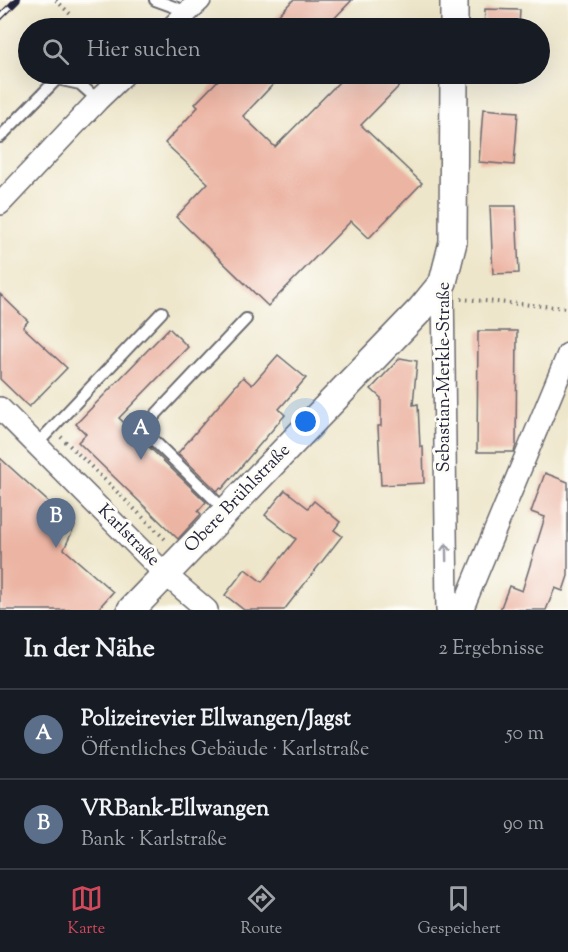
<!DOCTYPE html>
<html lang="de">
<meta charset="utf-8">
<style>
:root{--surface:#171b24;--page:#20242c;--text:#f1f3f6;--muted:#9ea1a6;--line:#363941;--accent:#d1495b}
body{margin:0;font-family:"Sorts Mill Goudy",serif;background:var(--page);color:var(--text)}
.you{position:absolute;left:306px;top:422px;width:21px;height:21px;margin:-15px;border:4px solid #fff;border-radius:50%;background:#1a73e8;box-shadow:0 0 0 9px #1a73e833}
.badge{display:grid;place-items:center;width:39px;height:39px;border-radius:50%;background:var(--accent);color:#fff;font-size:20px;font-weight:700}
.pin{position:absolute;translate:-50% -50px;filter:drop-shadow(0 2px 3px #0008)}
.pin::after{content:'';position:absolute;top:32px;width:21px;height:18px;background:inherit;clip-path:polygon(0 0,100% 0,50% 100%)}
.list{margin:0;padding:0;list-style:none}
h2{display:flex;justify-content:space-between;align-items:center;height:78px;margin:0;padding:0 24px;font-size:26px}
h2 small{font-size:20px;font-weight:400;color:var(--muted)}
.list li{display:grid;grid-template-columns:39px 1fr auto;gap:18px;align-items:center;box-sizing:border-box;height:90px;padding:0 24px;border-top:2px solid var(--line)}
.list b{display:block;font-size:22px;white-space:nowrap}
.list p{margin:0;font-size:20px;white-space:nowrap;color:var(--muted)}
.list em{font-size:20px;font-style:normal;color:var(--muted)}
.icon{flex:none;width:33px;height:33px;fill:none;stroke:currentColor;stroke-width:2;stroke-linecap:round;stroke-linejoin:round}
.map{position:relative;flex:none;width:568px;height:610px;overflow:hidden}
.search{position:absolute;background:var(--surface);box-shadow:0 6px 24px #0002;left:18px;right:18px;top:18px;height:66px;display:flex;align-items:center;gap:15px;box-sizing:border-box;padding:0 21px;border-radius:33px;color:var(--muted);font-size:22px}
.sheet{height:258px;background:var(--surface)}
nav{display:flex;justify-content:space-around;align-items:center;box-sizing:border-box;height:84px;border-top:2px solid var(--line);background:var(--surface);font-size:16px;color:var(--muted)}
nav a{display:grid;justify-items:center;gap:3px}
nav .on{color:var(--accent)}
.map>svg:first-child{display:block}
.building{fill:#ecb4a3}
.lines{fill:none;stroke-linecap:round;stroke-linejoin:round}
.service-casing{stroke:#69676d;stroke-width:14}
.minor-casing{stroke:#69676d;stroke-width:24}
.tertiary-casing{stroke:#69676d;stroke-width:30}
.path{stroke:#69676d;stroke-width:4;stroke-dasharray:1.5 4.5;stroke-linecap:butt}
.service{stroke:#fff;stroke-width:10}
.minor{stroke:#fff;stroke-width:21}
.tertiary{stroke:#fff;stroke-width:27}
.rail-casing{stroke:#22223b;stroke-width:7}
.rail{stroke:#fdfcf7;stroke-width:4.5;stroke-dasharray:14;stroke-linecap:butt}
.oneway{stroke:#9c9ca7}
.labels{text-anchor:middle;dominant-baseline:central;stroke-width:6;stroke-linejoin:round;paint-order:stroke}
.street-label{font-size:18px;fill:#22223b;stroke:#fdfcf7}
</style>
<div class="map">
<svg width="568" height="610" viewBox="0 0 568 610">
<rect width="100%" height="100%" fill="#fdfcf7"/>
<filter id="ink" filterUnits="userSpaceOnUse"><feTurbulence type="fractalNoise" baseFrequency=".0167" numOctaves="2"/><feDisplacementMap in="SourceGraphic" scale="12" xChannelSelector="R" yChannelSelector="G"/><feConvolveMatrix kernelMatrix="1 2 1 2 8 2 1 2 1" color-interpolation-filters="sRGB"/></filter>
<filter id="wash" filterUnits="userSpaceOnUse"><feTurbulence type="fractalNoise" baseFrequency=".008" numOctaves="4" result="noise"/><feDisplacementMap in="SourceGraphic" scale="24" xChannelSelector="R" yChannelSelector="G"/><feGaussianBlur stdDeviation="1.35" result="paint"/><feColorMatrix in="noise" values="0 0 0 0 0 0 0 0 0 0 0 0 0 0 0 0 0 1.4 0 .05"/><feComposite in="paint" operator="in"/></filter>
<g filter="url(#wash)">
<rect width="100%" height="100%" fill="#eee6ca"/>
<g id="blocks">
<g class="building">
<polygon points="293,0 352,0 325,28 266,28"/>
<polygon points="485,9 520,10 519,28 484,28"/>
<polygon points="224,74 283,74 243,116 275,147 347,74 411,74 361,125 422,183 369,238 351,221 268,306 176,217 208,183 165,143 198,107 195,104"/>
<polygon points="483,109 518,112 514,165 479,162"/>
<polygon points="490,206 516,206 519,273 493,274"/>
<polygon points="0,294 28,321 23,327 67,368 29,407 0,379"/>
<polygon points="169,328 188,347 119,418 206,502 198,511 201,514 178,539 78,442 86,434 76,424"/>
<polygon points="478,331 517,331 516,445 514,452 477,452"/>
<polygon points="278,355 306,378 279,409 285,415 222,489 220,488 217,491 178,453 243,377 252,385"/>
<polygon points="400,358 417,361 413,405 418,404 420,447 423,447 424,483 381,485 378,426 381,426 381,398 371,389"/>
<polygon points="0,458 75,526 64,549 113,592 97,610 0,610"/>
<polygon points="545,473 568,482 568,576 563,591 555,588 546,610 500,610 509,586 522,591 545,517 531,512"/>
<polygon points="285,490 308,508 314,501 340,522 334,530 342,536 284,610 244,610 225,595 245,569 262,582 296,539 265,515"/>
</g>
</g>
</g>
<g filter="url(#ink)">
<use href="#blocks" fill-opacity="0" stroke="#69676d" stroke-width="1.5"/>
<g class="lines">
<g class="service-casing">
<g id="service">
<polyline points="155,0 188,12"/>
<polyline points="0,137 57,79 80,84 98,100"/>
<polyline points="36,445 162,312"/>
<polyline points="226,511 142,429 246,319"/>
</g>
</g>
<g class="minor-casing">
<g id="minor">
<polyline points="171,28 200,0"/>
<polyline points="0,204 98,100 125,74"/>
<polyline points="443,282 447,610"/>
<polyline points="0,408 165,574 207,610"/>
<polyline points="462,610 568,354"/>
</g>
</g>
<g class="tertiary-casing">
<g id="tertiary">
<polyline points="454,28 454,0"/>
<polyline points="131,610 421,309 443,282 453,242 454,74"/>
</g>
</g>
<g class="path">
<polyline points="56,0 71,15"/>
<polyline points="461,299 568,308"/>
<polyline points="61,437 167,541"/>
</g>
<use href="#service" class="service"/>
<use href="#minor" class="minor"/>
<use href="#tertiary" class="tertiary"/>
<g class="rail-casing">
<polyline id="rail" points="0,17 17,0"/>
</g>
<use href="#rail" class="rail"/>
</g>
<defs><path id="oneway-shaft" d="M-6 0H5M1.5-3L5.5 0L1.5 3" fill="none" stroke-width="1.6" stroke-linecap="round" stroke-linejoin="round" transform="scale(1.5)"/></defs>
<use class="oneway" href="#oneway-shaft" transform="translate(446 552) rotate(-91)"/>
</g>
<g class="labels">
<g class="street-label">
<text transform="translate(445 377) rotate(-90)">Sebastian-Merkle-Straße</text>
<text transform="translate(238 499) rotate(-46)">Obere Brühlstraße</text>
<text transform="translate(128 536) rotate(45)">Karlstraße</text>
</g>
</g>
</svg>
<div class="you"></div>
<div class="pin badge" style="left:141px;top:460px;background:#5c6f8a">A</div>
<div class="pin badge" style="left:56px;top:548px;background:#5c6f8a">B</div>
<div class="search"><svg class="icon" aria-label="search" viewBox="0 0 24 24"><circle cx="10" cy="10" r="6"/><path d="M15 15l6 6"/></svg>Hier suchen</div>
</div>
<section class="sheet">
<h2>In der Nähe<small>2 Ergebnisse</small></h2>
<ul class="list">
<li><span class="badge" style="background:#5c6f8a">A</span><div><b>Polizeirevier Ellwangen/Jagst</b><p>Öffentliches Gebäude · Karlstraße</p></div><em>50 m</em></li>
<li><span class="badge" style="background:#5c6f8a">B</span><div><b>VRBank-Ellwangen</b><p>Bank · Karlstraße</p></div><em>90 m</em></li>
</ul>
</section>
<nav>
<a class="on"><svg class="icon" aria-label="map" viewBox="0 0 24 24"><path d="M3 6l6-2 6 2 6-2v14l-6 2-6-2-6 2zM9 4v14M15 6v14"/></svg>Karte</a>
<a><svg class="icon" aria-label="directions" viewBox="0 0 24 24"><path d="M12 3l9 9-9 9-9-9zM9 14v-3h6M13 9l2 2-2 2"/></svg>Route</a>
<a><svg class="icon" aria-label="saved" viewBox="0 0 24 24"><path d="M7 4h10v16l-5-4-5 4z"/></svg>Gespeichert</a>
</nav>
